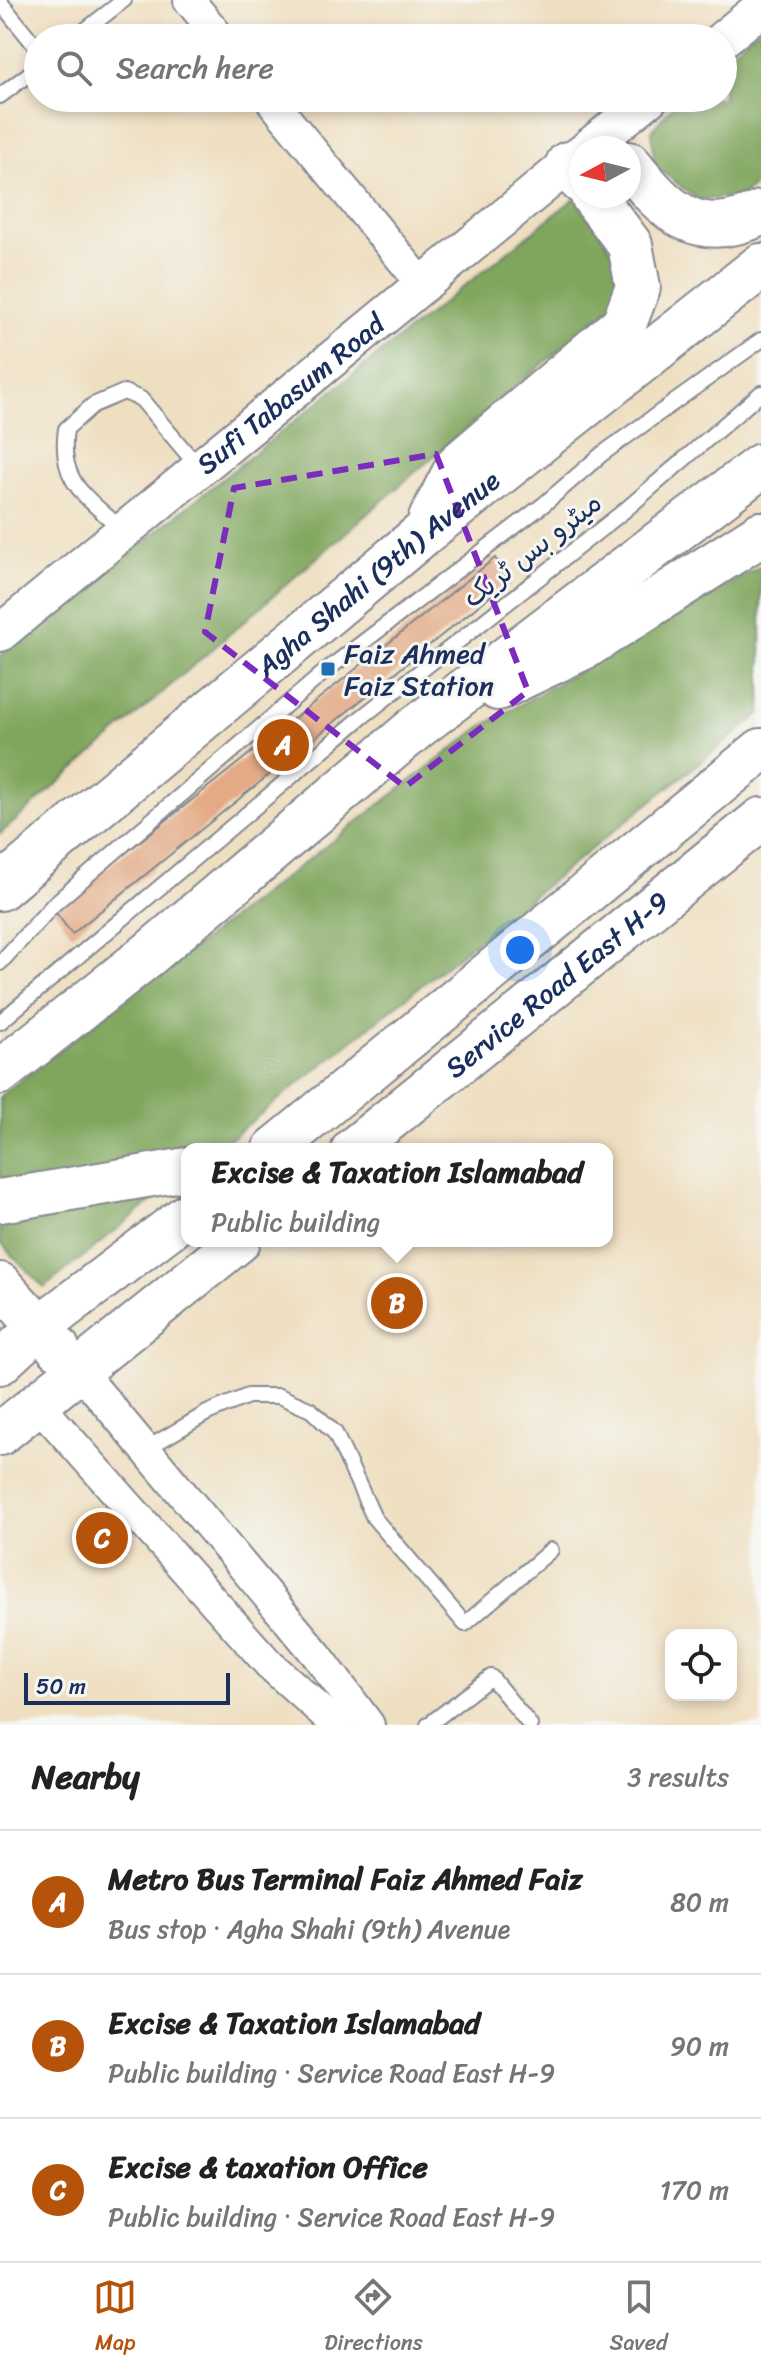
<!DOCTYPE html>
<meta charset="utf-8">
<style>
:root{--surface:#fff;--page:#f6f6f6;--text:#222;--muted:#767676;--line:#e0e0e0;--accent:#b45309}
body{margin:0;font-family:Sriracha,"Playpen Sans Arabic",sans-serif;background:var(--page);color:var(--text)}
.controls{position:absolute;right:24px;bottom:24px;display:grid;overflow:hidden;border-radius:16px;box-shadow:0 4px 12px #0003}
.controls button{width:72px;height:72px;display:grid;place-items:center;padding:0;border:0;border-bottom:2px solid var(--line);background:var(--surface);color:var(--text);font:40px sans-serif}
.compass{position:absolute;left:569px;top:136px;width:72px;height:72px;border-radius:50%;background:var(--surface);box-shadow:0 4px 12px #0003;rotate:263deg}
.scale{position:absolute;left:24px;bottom:20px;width:206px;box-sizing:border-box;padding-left:8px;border:4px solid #1b2f5e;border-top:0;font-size:22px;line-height:28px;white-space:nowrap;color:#1b2f5e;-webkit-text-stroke:6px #f6f6f2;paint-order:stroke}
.you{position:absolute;left:520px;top:950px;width:28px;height:28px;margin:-20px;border:6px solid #fff;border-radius:50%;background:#1a73e8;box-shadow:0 0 0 12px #1a73e833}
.badge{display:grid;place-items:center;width:52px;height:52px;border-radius:50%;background:var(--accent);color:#fff;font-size:26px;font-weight:700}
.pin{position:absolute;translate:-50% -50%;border:4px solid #fff;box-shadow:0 2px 8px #0006}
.popup{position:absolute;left:181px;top:1143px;width:432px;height:104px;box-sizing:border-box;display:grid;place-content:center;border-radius:16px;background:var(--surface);filter:drop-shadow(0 2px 6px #0005);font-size:26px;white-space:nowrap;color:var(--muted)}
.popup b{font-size:30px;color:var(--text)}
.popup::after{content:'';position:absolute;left:50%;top:100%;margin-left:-16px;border:16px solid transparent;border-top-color:var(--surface)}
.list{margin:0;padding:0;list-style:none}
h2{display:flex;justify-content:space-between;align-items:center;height:104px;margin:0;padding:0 32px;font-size:34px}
h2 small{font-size:26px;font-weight:400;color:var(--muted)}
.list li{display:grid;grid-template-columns:52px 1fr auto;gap:24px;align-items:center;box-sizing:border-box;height:144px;padding:0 32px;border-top:2px solid var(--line)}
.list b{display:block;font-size:30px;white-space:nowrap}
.list p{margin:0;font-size:26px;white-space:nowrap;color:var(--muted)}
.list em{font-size:26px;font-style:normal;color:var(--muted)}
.icon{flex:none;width:44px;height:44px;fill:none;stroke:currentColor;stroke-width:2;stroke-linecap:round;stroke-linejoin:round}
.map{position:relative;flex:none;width:761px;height:1725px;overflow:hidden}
.search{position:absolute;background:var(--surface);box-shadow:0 4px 12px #0003;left:24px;right:24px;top:24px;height:88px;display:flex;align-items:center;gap:20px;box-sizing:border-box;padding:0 28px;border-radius:44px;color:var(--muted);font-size:30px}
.sheet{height:536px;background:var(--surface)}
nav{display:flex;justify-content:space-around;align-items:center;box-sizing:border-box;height:112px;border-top:2px solid var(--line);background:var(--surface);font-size:22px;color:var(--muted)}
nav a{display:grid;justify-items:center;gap:4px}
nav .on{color:var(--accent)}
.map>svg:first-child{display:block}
.forest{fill:#80a65d;stroke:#4e6a5e;stroke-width:2}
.building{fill:#e3aa85}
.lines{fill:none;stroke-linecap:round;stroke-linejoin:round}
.service-casing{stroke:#858790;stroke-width:18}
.minor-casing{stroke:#858790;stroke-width:34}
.tertiary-casing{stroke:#858790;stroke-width:40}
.secondary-casing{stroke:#858790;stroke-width:46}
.primary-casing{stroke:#858790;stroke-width:48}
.service{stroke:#fff;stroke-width:14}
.minor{stroke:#fff;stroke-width:30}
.tertiary{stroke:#fff;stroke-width:36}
.secondary{stroke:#fff;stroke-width:42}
.primary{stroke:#fff;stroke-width:44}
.marked{fill:none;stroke:#7b2cbf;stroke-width:6;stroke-dasharray:16 10;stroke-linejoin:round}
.poi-dot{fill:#1f6fb2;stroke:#f6f6f2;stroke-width:3}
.labels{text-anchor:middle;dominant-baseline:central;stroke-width:6;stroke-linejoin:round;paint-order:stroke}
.street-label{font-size:28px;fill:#1b2f5e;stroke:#f6f6f2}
.poi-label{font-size:28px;fill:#1b2f5e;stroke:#f6f6f2;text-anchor:start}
</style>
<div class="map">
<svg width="761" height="1725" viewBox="0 0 761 1725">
<rect width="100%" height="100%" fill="#f6f6f2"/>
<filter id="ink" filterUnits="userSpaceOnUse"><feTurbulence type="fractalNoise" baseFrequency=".0125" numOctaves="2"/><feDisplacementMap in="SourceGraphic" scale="16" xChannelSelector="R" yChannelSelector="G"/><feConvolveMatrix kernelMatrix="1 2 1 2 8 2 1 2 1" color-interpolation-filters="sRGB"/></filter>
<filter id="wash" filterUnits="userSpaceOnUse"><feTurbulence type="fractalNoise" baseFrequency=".006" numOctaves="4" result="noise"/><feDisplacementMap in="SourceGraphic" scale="32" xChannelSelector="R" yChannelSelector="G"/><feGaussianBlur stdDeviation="1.8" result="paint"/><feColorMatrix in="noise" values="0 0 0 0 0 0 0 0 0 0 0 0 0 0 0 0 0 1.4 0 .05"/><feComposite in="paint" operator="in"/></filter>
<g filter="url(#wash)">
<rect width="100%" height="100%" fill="#efdfc1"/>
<g class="forest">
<polygon points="761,27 761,180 741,196 698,200 654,165 652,130 679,98 723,98 723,58"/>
<polygon points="575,198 625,269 613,305 436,454 0,834 0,656"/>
<polygon points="761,566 761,713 217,1149 187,1149 187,1173 44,1288 0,1242 0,1096 481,727"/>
</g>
<g id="blocks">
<polygon class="building" points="495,558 510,580 72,934 54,910"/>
</g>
</g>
<g filter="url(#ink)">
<use href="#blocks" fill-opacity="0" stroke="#858790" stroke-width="2"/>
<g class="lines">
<g class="service-casing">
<g id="service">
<polyline points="0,2 38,49"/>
<polyline points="75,38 124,0"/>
<polyline points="0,96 38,67"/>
<path d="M 124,532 C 88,497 58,484 66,429 L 93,405 L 124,392 L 141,399 L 200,469"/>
<polyline points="0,963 54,904 328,669 543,505 602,454 761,340"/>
<polyline points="0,1022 362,717 624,511 761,393"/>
<polyline points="146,1449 207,1413 248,1396 279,1396 311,1410 335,1433 374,1518 465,1624 551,1550"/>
<polyline points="428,1725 491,1677 530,1725"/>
</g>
</g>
<g class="minor-casing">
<g id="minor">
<polyline points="189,0 220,38"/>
<polyline points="269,98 423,285"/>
<polyline points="79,1370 317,1655 369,1725"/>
<polyline points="37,1403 269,1664 337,1725"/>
</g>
</g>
<g class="tertiary-casing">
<g id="tertiary">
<polyline points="723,39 761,8"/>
<polyline points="588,148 650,98"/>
<path id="s1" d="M 0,633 L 581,154"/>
</g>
</g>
<g class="secondary-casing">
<g id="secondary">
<polyline points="274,1149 761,750"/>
<path id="s2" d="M 353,1149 L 761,819"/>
<polyline points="0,1201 187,1169"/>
<polyline points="0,1284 58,1348"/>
<polyline points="0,1363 39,1327 187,1215"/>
<polyline points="0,1434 239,1241"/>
</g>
</g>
<g class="primary-casing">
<g id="primary">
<polyline points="568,164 581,181"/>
<path d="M 629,164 C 667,212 697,243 761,213"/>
<polyline points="431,519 459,464 624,324 638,287 630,245 593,196"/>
<polyline points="498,688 586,646 761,534"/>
<path id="s3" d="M 0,888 L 425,532 L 761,266"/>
<polyline points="0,1072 148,955 417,727 761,466"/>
</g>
</g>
<use href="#service" class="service"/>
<use href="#minor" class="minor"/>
<use href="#tertiary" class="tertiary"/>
<use href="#secondary" class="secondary"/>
<use href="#primary" class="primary"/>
</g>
</g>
<path class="marked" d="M 436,454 L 528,691 L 405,787 L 205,632 L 234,488 Z"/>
<rect class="poi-dot" x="320" y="661" width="16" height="16" rx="4"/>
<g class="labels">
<g class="street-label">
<text stroke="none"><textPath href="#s1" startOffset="376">Sufi Tabasum Road</textPath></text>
<text transform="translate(532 550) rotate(-38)">میٹرو بس ٹریک</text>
<text stroke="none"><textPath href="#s3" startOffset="492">Agha Shahi (9th) Avenue</textPath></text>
<text stroke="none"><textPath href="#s2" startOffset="262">Service Road East H-9</textPath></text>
</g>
<g class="poi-label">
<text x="344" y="653">Faiz Ahmed<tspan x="344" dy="32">Faiz Station</tspan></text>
</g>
</g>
</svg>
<div class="controls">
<button><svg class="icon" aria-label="locate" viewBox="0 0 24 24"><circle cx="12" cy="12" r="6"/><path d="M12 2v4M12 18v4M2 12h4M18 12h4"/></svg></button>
</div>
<svg class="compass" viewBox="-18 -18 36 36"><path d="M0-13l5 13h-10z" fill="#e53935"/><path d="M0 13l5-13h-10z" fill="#767676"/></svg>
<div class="scale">50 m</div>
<div class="you"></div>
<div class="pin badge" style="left:283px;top:745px">A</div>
<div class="pin badge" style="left:397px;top:1303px">B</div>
<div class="popup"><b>Excise &amp; Taxation Islamabad</b>Public building</div>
<div class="pin badge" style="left:102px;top:1538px">C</div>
<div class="search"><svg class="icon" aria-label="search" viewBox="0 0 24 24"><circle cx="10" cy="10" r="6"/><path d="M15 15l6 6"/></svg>Search here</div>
</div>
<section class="sheet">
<h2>Nearby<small>3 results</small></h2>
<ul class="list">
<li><span class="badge">A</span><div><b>Metro Bus Terminal Faiz Ahmed Faiz</b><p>Bus stop · Agha Shahi (9th) Avenue</p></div><em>80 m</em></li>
<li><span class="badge">B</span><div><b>Excise &amp; Taxation Islamabad</b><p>Public building · Service Road East H-9</p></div><em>90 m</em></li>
<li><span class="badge">C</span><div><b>Excise &amp; taxation Office</b><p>Public building · Service Road East H-9</p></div><em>170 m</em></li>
</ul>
</section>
<nav>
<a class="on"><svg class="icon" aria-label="map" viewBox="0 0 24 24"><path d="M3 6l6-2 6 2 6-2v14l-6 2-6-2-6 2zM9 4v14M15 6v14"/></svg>Map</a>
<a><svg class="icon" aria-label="directions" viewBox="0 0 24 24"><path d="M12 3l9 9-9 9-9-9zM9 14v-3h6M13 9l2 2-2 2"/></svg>Directions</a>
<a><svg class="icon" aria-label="saved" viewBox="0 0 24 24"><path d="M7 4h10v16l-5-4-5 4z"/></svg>Saved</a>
</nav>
